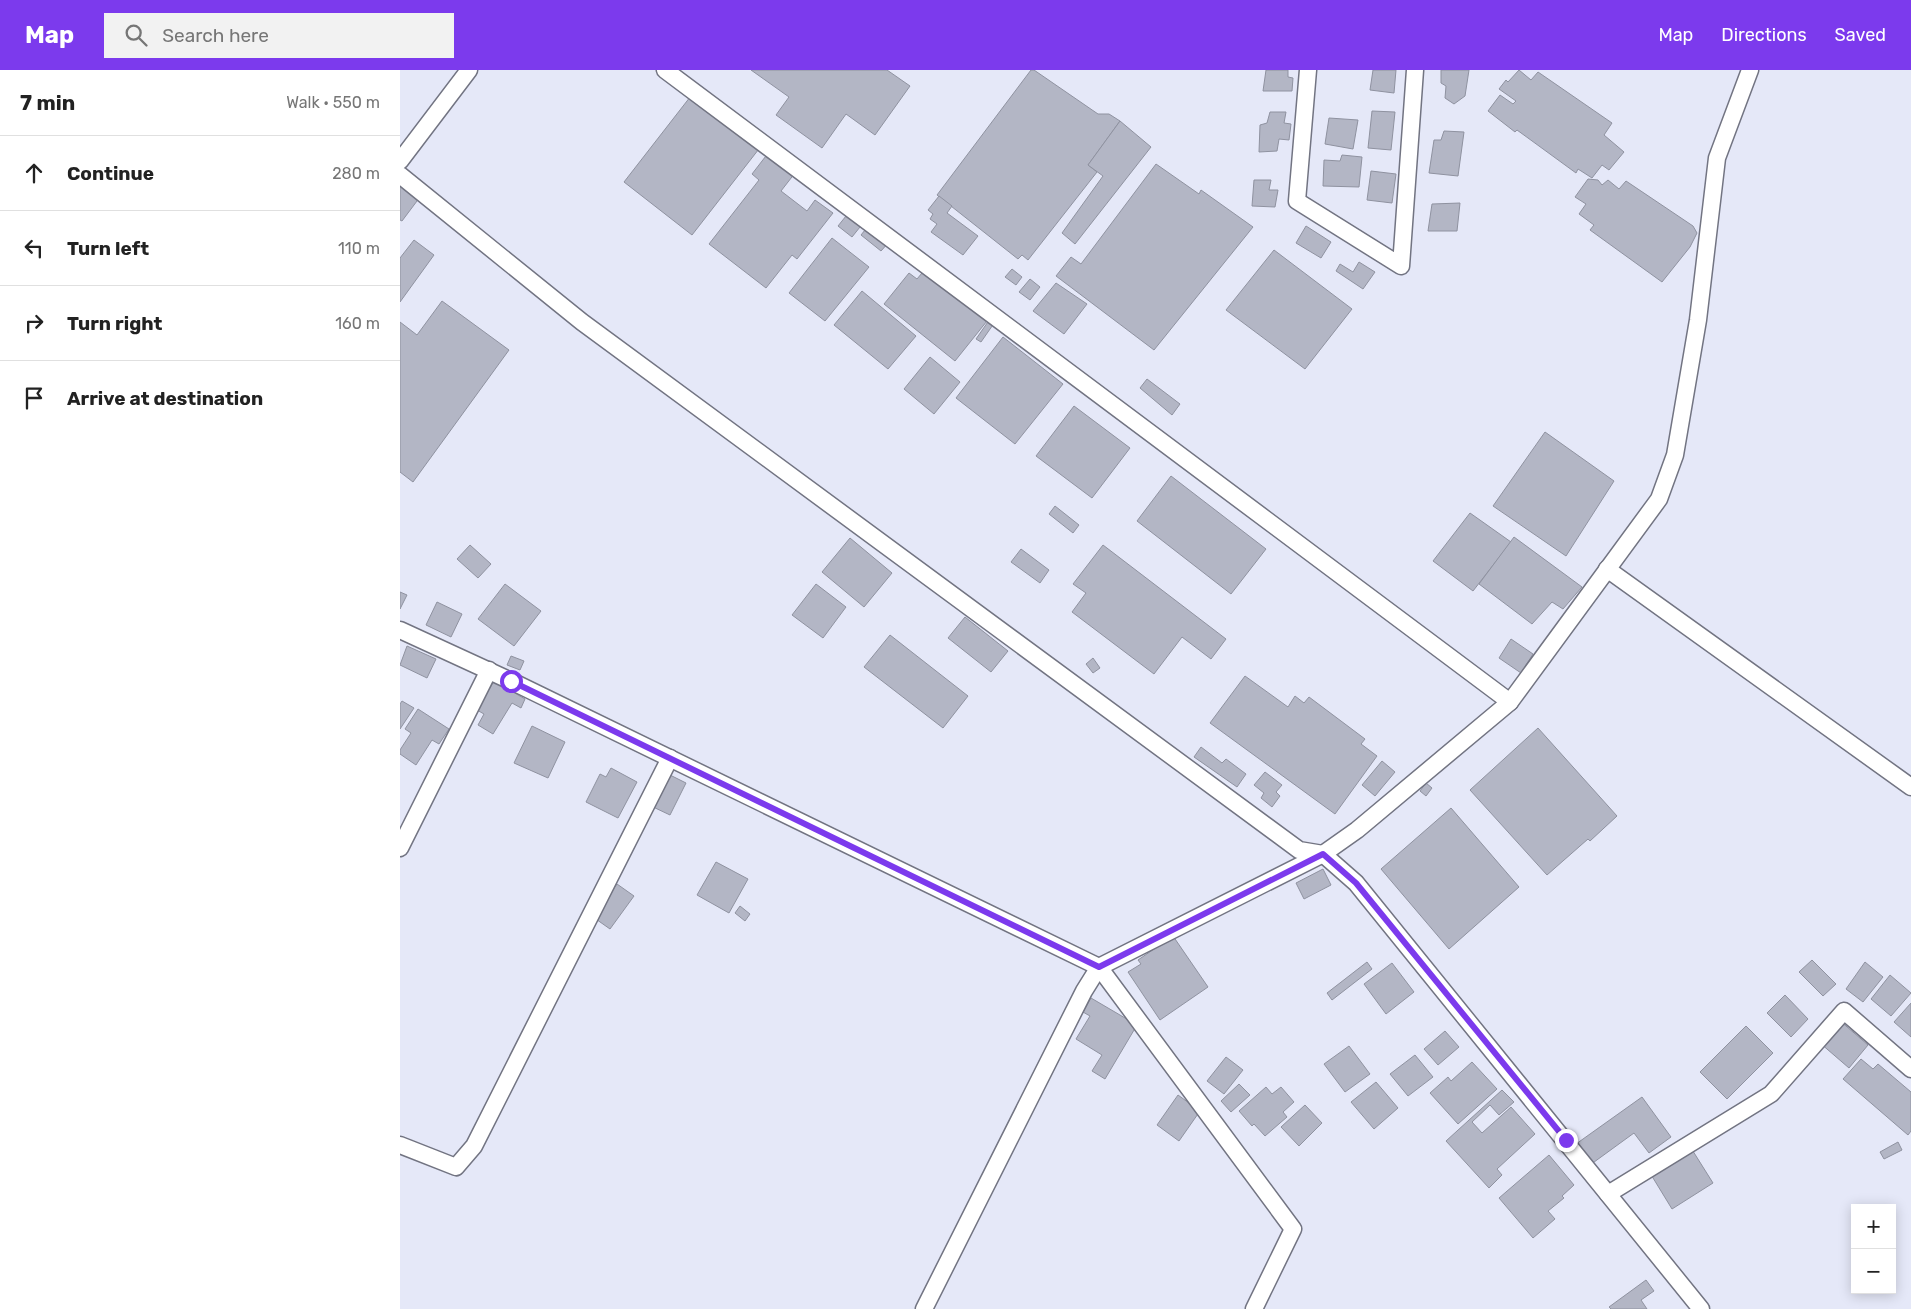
<!DOCTYPE html>
<meta charset="utf-8">
<style>
:root{--surface:#fff;--page:#f2f2f2;--text:#222;--muted:#767676;--line:#e0e0e0;--accent:#7c3aed}
body{margin:0;font-family:Rubik,sans-serif;background:var(--page);color:var(--text)}
.controls{position:absolute;right:15px;bottom:15px;display:grid;overflow:hidden;border-radius:0px;box-shadow:0 2px 12px #0003}
.controls button{width:45px;height:45px;display:grid;place-items:center;padding:0;border:0;border-bottom:1px solid var(--line);background:var(--surface);color:var(--text);font:25px sans-serif}
.stop{position:absolute;width:15px;height:15px;margin:-11px;border:4px solid #7c3aed;border-radius:50%;background:#fff}
.stop.end{background:#7c3aed;border-color:#fff;box-shadow:0 1px 5px #0008}
.list{margin:0;padding:0;list-style:none}
h2{display:flex;justify-content:space-between;align-items:center;height:65px;margin:0;padding:0 20px;font-size:21px}
h2 small{font-size:16px;font-weight:400;color:var(--muted)}
.list li{display:grid;grid-template-columns:32px 1fr auto;gap:15px;align-items:center;box-sizing:border-box;height:75px;padding:0 20px;border-top:1px solid var(--line)}
.list b{display:block;font-size:19px;white-space:nowrap}
.list em{font-size:16px;font-style:normal;color:var(--muted)}
.icon{flex:none;width:28px;height:28px;fill:none;stroke:currentColor;stroke-width:2;stroke-linecap:round;stroke-linejoin:round}
.map{position:relative;flex:none;width:1511px;height:1239px;overflow:hidden}
header{display:flex;align-items:center;gap:30px;box-sizing:border-box;height:70px;padding:0 25px;background:var(--accent);color:#fff}
header strong{font-size:24px}
nav{display:flex;gap:28px;margin-inline-start:auto;font-size:18px}
.search{width:350px;height:45px;background:var(--page);display:flex;align-items:center;gap:12px;box-sizing:border-box;padding:0 18px;border-radius:0px;color:var(--muted);font-size:19px}
main{display:flex}
aside{flex:1;background:var(--surface)}
.map>svg:first-child{display:block}
.building{fill:#b3b6c5;stroke:#8f92a0}
.lines{fill:none;stroke-linecap:round;stroke-linejoin:round}
.minor-casing{stroke:#727482;stroke-width:19}
.minor{stroke:#fff;stroke-width:16}
.route{stroke:#7c3aed;stroke-width:6}
</style>
<header>
<strong>Map</strong>
<div class="search"><svg class="icon" aria-label="search" viewBox="0 0 24 24"><circle cx="10" cy="10" r="6"/><path d="M15 15l6 6"/></svg>Search here</div>
<nav><a>Map</a><a>Directions</a><a>Saved</a></nav>
</header>
<main>
<aside>
<h2>7 min<small>Walk · 550 m</small></h2>
<ul class="list">
<li><svg class="icon" aria-label="ahead" viewBox="0 0 24 24"><path d="M12 20V5M6 11l6-6 6 6"/></svg><div><b>Continue</b></div><em>280 m</em></li>
<li><svg class="icon" aria-label="left" viewBox="0 0 24 24"><path d="M17 20v-9H6M10 6l-5 5 5 5"/></svg><div><b>Turn left</b></div><em>110 m</em></li>
<li><svg class="icon" aria-label="right" viewBox="0 0 24 24"><path d="M7 20v-9h11M14 6l5 5-5 5"/></svg><div><b>Turn right</b></div><em>160 m</em></li>
<li><svg class="icon" aria-label="arrive" viewBox="0 0 24 24"><path d="M6 21V4h12l-3 4 3 4H6"/></svg><div><b>Arrive at destination</b></div></li>
</ul>
</aside>
<div class="map">
<svg width="1511" height="1239" viewBox="0 0 1511 1239">
<rect width="100%" height="100%" fill="#e5e8f8"/>
<g class="building">
<polygon points="351,0 487,0 510,16 475,65 446,44 422,78 376,45 389,27"/>
<polygon points="631,0 634,0 698,44 709,44 720,51 688,95 697,102 628,190 622,185 618,189 537,125"/>
<polygon points="866,0 888,0 888,7 893,8 892,21 863,21"/>
<polygon points="973,0 996,0 994,23 970,20"/>
<polygon points="1041,0 1069,0 1065,26 1054,34 1045,28 1046,16 1041,13"/>
<polygon points="1119,0 1131,10 1138,2 1212,53 1204,65 1224,82 1209,100 1202,95 1192,108 1178,99 1176,103 1117,60 1115,62 1088,41 1100,25 1113,34 1116,31 1099,19 1106,10 1108,12"/>
<polygon points="294,22 362,75 292,165 224,112"/>
<polygon points="972,41 995,42 991,80 968,78"/>
<polygon points="870,42 886,42 884,53 891,54 889,70 879,69 877,81 859,82 860,55 867,53"/>
<polygon points="929,48 958,50 953,79 925,74"/>
<polygon points="720,51 751,77 675,174 662,163 703,106 688,95"/>
<polygon points="1044,61 1064,62 1058,106 1029,103 1034,70 1041,70"/>
<polygon points="369,82 395,103 381,121 407,141 415,130 433,143 397,189 392,185 366,218 309,174 359,110 352,104"/>
<polygon points="942,85 962,87 959,117 923,116 924,90 940,91"/>
<polygon points="756,94 799,124 801,120 853,157 754,280 656,206 671,187 681,194"/>
<polygon points="971,101 996,104 992,133 967,130"/>
<polygon points="1188,109 1198,110 1202,115 1208,110 1219,119 1226,111 1293,156 1297,163 1290,177 1262,212 1190,160 1194,155 1179,144 1186,134 1175,127"/>
<polygon points="854,110 871,110 869,120 878,120 875,137 852,136"/>
<polygon points="0,112 20,127 2,151 0,150"/>
<polygon points="539,126 552,136 547,143 578,166 563,185 531,162 537,154 530,149 533,144 528,140"/>
<polygon points="1060,133 1057,161 1028,161 1032,134"/>
<polygon points="450,141 464,152 452,167 438,156"/>
<polygon points="469,155 489,172 481,181 461,165"/>
<polygon points="906,156 931,172 921,188 896,173"/>
<polygon points="432,168 469,197 425,251 389,223"/>
<polygon points="14,170 34,185 0,232 0,188"/>
<polygon points="874,180 952,239 905,299 826,240"/>
<polygon points="959,192 975,202 963,219 936,201 940,194 953,202"/>
<polygon points="527,197 591,246 555,291 484,234 509,203 517,209"/>
<polygon points="612,199 622,207 616,215 605,207"/>
<polygon points="630,209 640,217 630,230 619,222"/>
<polygon points="656,213 687,234 664,264 633,241"/>
<polygon points="462,221 516,266 488,299 434,255"/>
<polygon points="42,231 109,280 13,412 0,402 0,252 17,265"/>
<polygon points="592,246 597,249 581,272 576,269"/>
<polygon points="603,267 663,314 615,374 556,328"/>
<polygon points="530,287 560,312 534,344 504,319"/>
<polygon points="747,309 780,334 772,345 740,318"/>
<polygon points="674,336 730,378 692,428 636,386"/>
<polygon points="1145,362 1214,411 1166,486 1093,436"/>
<polygon points="771,406 866,479 831,524 737,451"/>
<polygon points="655,436 679,455 673,463 649,444"/>
<polygon points="1070,443 1111,472 1073,521 1033,491"/>
<polygon points="1114,467 1182,517 1163,539 1152,532 1132,554 1079,514"/>
<polygon points="450,468 492,503 464,537 422,502"/>
<polygon points="70,475 91,494 78,508 57,489"/>
<polygon points="703,475 826,569 811,589 782,567 754,604 672,542 686,523 673,514"/>
<polygon points="621,479 649,500 640,513 611,492"/>
<polygon points="105,514 141,541 114,576 78,549"/>
<polygon points="416,514 446,537 423,568 392,545"/>
<polygon points="0,522 7,525 0,539"/>
<polygon points="37,532 62,544 51,567 26,555"/>
<polygon points="565,547 608,581 591,602 548,568"/>
<polygon points="490,565 568,626 543,658 464,597"/>
<polygon points="1111,569 1133,584 1121,603 1099,588"/>
<polygon points="7,576 36,589 27,608 0,595"/>
<polygon points="111,586 124,591 120,600 107,595"/>
<polygon points="693,588 700,598 693,603 686,594"/>
<polygon points="845,606 888,637 895,626 904,633 909,627 965,669 961,674 977,686 935,744 810,653"/>
<polygon points="94,611 125,629 121,638 112,633 93,664 78,655 84,644 77,640"/>
<polygon points="2,631 14,638 0,659 0,634"/>
<polygon points="18,639 49,659 39,674 32,670 16,695 0,684 0,680 11,663 5,659"/>
<polygon points="132,656 165,672 148,708 114,693"/>
<polygon points="1138,658 1217,746 1190,771 1188,769 1147,805 1070,720"/>
<polygon points="801,677 822,693 826,689 846,704 837,717 794,687"/>
<polygon points="982,691 995,702 975,726 962,715"/>
<polygon points="211,698 237,712 218,748 186,732 200,704 206,707"/>
<polygon points="865,702 882,715 876,722 880,726 872,737 861,728 864,723 854,715"/>
<polygon points="268,704 286,713 270,745 251,736"/>
<polygon points="1026,713 1032,718 1026,726 1020,721"/>
<polygon points="1051,738 1119,817 1049,879 981,799"/>
<polygon points="316,792 348,809 329,843 297,825"/>
<polygon points="923,799 931,815 904,829 896,813"/>
<polygon points="217,814 234,826 210,859 193,847"/>
<polygon points="340,836 350,844 345,851 335,843"/>
<polygon points="773,866 808,917 760,950 728,902 741,894 738,890"/>
<polygon points="1412,890 1436,914 1423,926 1399,902"/>
<polygon points="967,892 972,899 932,930 927,923"/>
<polygon points="1465,892 1483,907 1463,932 1446,919"/>
<polygon points="992,893 1014,922 986,944 964,914"/>
<polygon points="1490,905 1511,923 1491,946 1471,929"/>
<polygon points="1385,925 1408,949 1391,967 1367,943"/>
<polygon points="691,928 737,955 705,1009 692,1001 702,985 676,969 690,946 683,942"/>
<polygon points="1511,933 1511,967 1494,952"/>
<polygon points="1439,950 1468,975 1449,998 1420,973"/>
<polygon points="1346,956 1373,983 1327,1029 1300,1002"/>
<polygon points="1045,961 1059,977 1038,995 1024,979"/>
<polygon points="949,976 970,1004 945,1022 924,994"/>
<polygon points="1015,985 1033,1007 1008,1026 990,1004"/>
<polygon points="826,987 843,1000 824,1024 807,1011"/>
<polygon points="1461,989 1473,999 1478,994 1511,1022 1511,1061 1508,1065 1443,1009"/>
<polygon points="1072,992 1097,1019 1058,1054 1030,1023 1048,1007 1051,1011"/>
<polygon points="976,1012 998,1038 974,1059 951,1032"/>
<polygon points="839,1014 850,1025 831,1042 821,1031"/>
<polygon points="866,1017 872,1024 881,1017 894,1032 883,1042 887,1047 865,1066 854,1054 852,1056 839,1041"/>
<polygon points="1102,1020 1114,1032 1099,1045 1090,1035 1072,1052 1082,1063 1111,1037 1135,1064 1097,1099 1102,1105 1089,1118 1046,1071"/>
<polygon points="778,1025 800,1041 779,1071 757,1055"/>
<polygon points="1242,1027 1271,1067 1249,1083 1234,1063 1190,1095 1176,1074"/>
<polygon points="905,1035 922,1053 899,1076 881,1057"/>
<polygon points="1498,1072 1502,1080 1484,1089 1480,1082"/>
<polygon points="1291,1078 1313,1113 1272,1139 1250,1103"/>
<polygon points="1149,1085 1174,1115 1162,1126 1164,1128 1148,1141 1155,1149 1133,1168 1099,1128"/>
<polygon points="1246,1210 1254,1221 1241,1230 1247,1239 1211,1239 1209,1237"/>
</g>
<g class="lines">
<g class="minor-casing">
<g id="minor">
<polyline points="265,0 1110,632"/>
<polyline points="908,0 897,131 1001,196 1015,0"/>
<polyline points="0,91 69,0"/>
<polyline points="0,105 182,252 899,780 923,784 956,813 1301,1239"/>
<polyline points="1207,499 1511,717"/>
<polyline points="0,560 111,611 699,897 893,1159 854,1239"/>
<polyline points="0,778 89,600"/>
<polyline points="0,1075 56,1097 74,1076 270,688"/>
<polyline points="1208,1124 1371,1024 1444,941 1511,999"/>
<polyline points="524,1239 684,921 699,897 923,784 957,760 1110,632 1259,429 1275,385 1298,250 1317,88 1350,0"/>
</g>
</g>
<use href="#minor" class="minor"/>
</g>
<g class="lines">
<polyline class="route" points="111,611 699,897 923,784 956,813 1166,1070"/>
</g>
</svg>
<div class="controls">
<button>+</button>
<button>−</button>
</div>
<div class="stop" style="left:111px;top:611px"></div>
<div class="stop end" style="left:1166px;top:1070px"></div>
</div>
</main>
